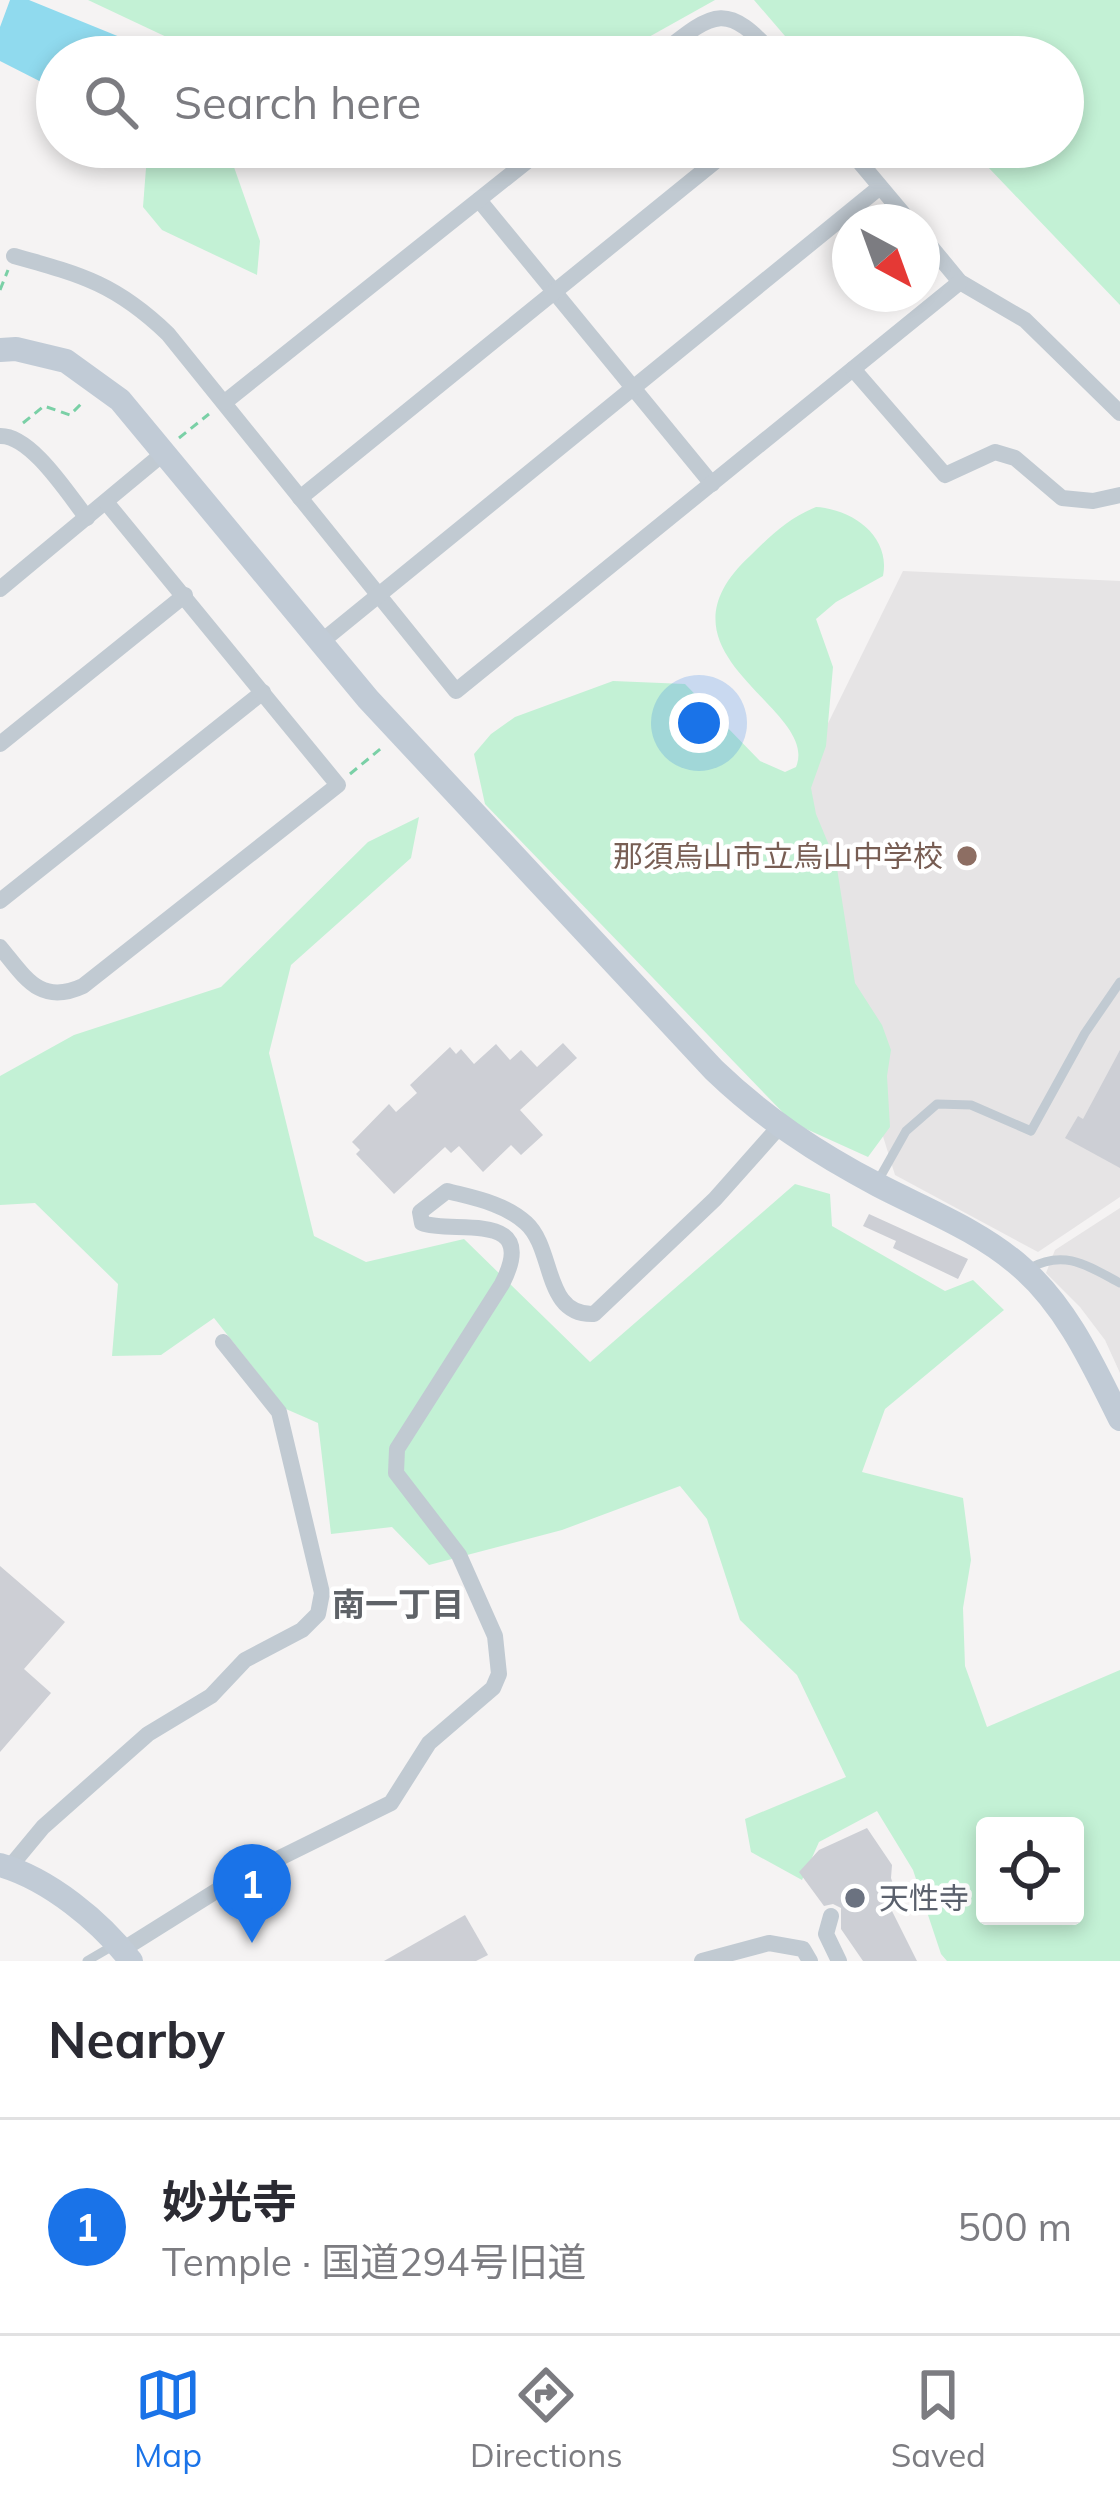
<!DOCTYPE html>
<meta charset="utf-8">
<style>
:root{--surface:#fff;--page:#f2f2f3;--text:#2b2b33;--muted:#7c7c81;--line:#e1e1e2;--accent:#1a73e8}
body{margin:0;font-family:Mulish,"Noto Sans JP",sans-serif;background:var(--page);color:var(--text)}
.controls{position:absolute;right:36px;bottom:36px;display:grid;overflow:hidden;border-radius:12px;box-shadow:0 6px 18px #0003}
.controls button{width:108px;height:108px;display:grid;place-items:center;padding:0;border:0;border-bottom:3px solid var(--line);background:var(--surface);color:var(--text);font:60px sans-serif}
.compass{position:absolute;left:832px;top:204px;width:108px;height:108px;border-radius:50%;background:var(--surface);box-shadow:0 6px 18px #0003;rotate:139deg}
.you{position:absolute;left:699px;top:723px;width:42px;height:42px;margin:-30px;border:9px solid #fff;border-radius:50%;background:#1a73e8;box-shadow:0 0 0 18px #1a73e833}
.badge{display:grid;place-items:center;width:78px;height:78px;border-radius:50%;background:var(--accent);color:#fff;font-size:39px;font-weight:700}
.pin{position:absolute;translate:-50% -99px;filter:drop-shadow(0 3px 6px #0008)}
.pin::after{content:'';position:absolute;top:63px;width:42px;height:36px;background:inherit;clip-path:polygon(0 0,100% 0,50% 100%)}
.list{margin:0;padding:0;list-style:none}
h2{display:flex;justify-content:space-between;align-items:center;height:156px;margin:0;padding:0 48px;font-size:51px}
h2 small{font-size:39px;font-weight:400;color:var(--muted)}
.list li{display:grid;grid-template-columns:78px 1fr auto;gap:36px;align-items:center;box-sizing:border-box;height:216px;padding:0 48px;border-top:3px solid var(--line)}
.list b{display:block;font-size:45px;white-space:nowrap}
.list p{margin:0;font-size:39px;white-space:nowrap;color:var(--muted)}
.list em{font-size:39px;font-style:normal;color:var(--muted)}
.icon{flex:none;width:66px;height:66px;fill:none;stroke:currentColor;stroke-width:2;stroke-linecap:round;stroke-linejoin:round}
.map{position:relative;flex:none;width:1120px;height:1961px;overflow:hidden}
.search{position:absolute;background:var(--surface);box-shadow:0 6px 18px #0003;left:36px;right:36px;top:36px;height:132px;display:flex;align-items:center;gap:30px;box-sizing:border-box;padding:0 42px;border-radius:66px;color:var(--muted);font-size:45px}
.sheet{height:372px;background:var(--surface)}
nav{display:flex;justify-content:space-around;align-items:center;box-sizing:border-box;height:168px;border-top:3px solid var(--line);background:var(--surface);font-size:33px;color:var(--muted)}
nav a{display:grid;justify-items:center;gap:6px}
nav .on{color:var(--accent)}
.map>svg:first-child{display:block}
.education{fill:#e6e4e5}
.green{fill:#c3f1d5;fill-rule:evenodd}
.water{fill:#90daee}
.building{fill:#cdcfd5}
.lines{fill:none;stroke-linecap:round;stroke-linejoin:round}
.path{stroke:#7ad0a6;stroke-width:3;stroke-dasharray:9 6;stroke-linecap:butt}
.lane{stroke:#c1cad2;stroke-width:9}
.street{stroke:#c1cad2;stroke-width:16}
.secondary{stroke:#c1cbd6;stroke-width:24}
.education-dot{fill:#8d6e63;stroke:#fff;stroke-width:4.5}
.worship-dot{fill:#6b7280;stroke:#fff;stroke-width:4.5}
.labels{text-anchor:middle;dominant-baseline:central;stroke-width:9;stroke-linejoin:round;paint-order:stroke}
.education-label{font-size:30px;fill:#785e54;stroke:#fff;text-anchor:end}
.worship-label{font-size:30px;fill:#5b616d;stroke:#fff;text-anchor:start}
.neighbourhood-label{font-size:33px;font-weight:bold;fill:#5f6368;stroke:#fff}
</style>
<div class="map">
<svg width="1120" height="1961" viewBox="0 0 1120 1961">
<rect width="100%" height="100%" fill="#f5f3f3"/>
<g class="education">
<polygon points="903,571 1120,581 1120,1197 1038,1252 895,1175 823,943 806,768"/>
<polygon points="1120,1208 1120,1373 1105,1340 1080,1307 1046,1273 1055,1250"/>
</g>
<g class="green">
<polygon points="88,0 715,0 613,57 209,57"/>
<polygon points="754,0 1120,0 1120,305 987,166 889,147 1063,147 1063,57 803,57"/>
<polygon points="176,148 228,150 260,241 257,275 162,230 143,207 146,168"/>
<path d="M 816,507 C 852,509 891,536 883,576 L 836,602 L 816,619 L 833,667 L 826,746 L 811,788 L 816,814 L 836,862 L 855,983 L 882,1025 L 891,1050 L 887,1076 L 890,1127 L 868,1157 L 793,1123 L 485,804 L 474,754 L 491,734 L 515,717 L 613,681 L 685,684 L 760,761 L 785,772 L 796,767 C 821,707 643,655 750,556 C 771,535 789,518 816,507 Z"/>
<path d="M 419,817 L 411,858 L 291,965 L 269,1053 L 314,1236 L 366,1262 L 464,1239 L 590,1362 L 795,1184 L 830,1194 L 832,1226 L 945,1291 L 973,1280 L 1004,1310 L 885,1409 L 862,1472 L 963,1498 L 971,1560 L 963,1608 L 965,1666 L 987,1727 L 1120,1670 L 1120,1961 L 947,1961 L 941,1954 L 913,1870 L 877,1811 L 819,1842 L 802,1880 L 751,1852 L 745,1819 L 846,1777 L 797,1675 L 740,1620 L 707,1519 L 680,1486 L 562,1530 L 429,1565 L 392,1527 L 331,1534 L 318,1423 L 286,1409 L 214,1318 L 161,1355 L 112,1356 L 118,1284 L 35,1203 L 0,1205 L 0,1076 L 74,1035 L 221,987 L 368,842 ZM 985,1826 L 1075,1826 L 1075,1916 L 985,1916 Z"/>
</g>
<polygon class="water" points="10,0 29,0 169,57 57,57 57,90 0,61 0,27"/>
<g class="building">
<polygon points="563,1043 577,1058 520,1110 543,1135 521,1155 511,1145 483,1172 459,1146 451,1153 445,1147 394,1194 356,1154 360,1150 352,1142 389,1104 396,1112 417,1093 410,1085 450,1047 456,1054 461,1049 474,1064 496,1044 510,1060 521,1050 537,1067"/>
<polygon points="1120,1050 1120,1168 1065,1138 1078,1116 1083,1119"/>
<polygon points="869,1214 968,1259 958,1279 893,1248 896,1241 863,1226"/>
<polygon points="0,1566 65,1622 24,1669 51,1693 0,1752"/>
<polygon points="867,1828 892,1865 891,1878 896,1893 888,1903 917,1961 863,1961 841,1929 841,1908 833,1904 824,1906 799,1872 819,1850"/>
<polygon points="465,1915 488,1955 476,1961 384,1961"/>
</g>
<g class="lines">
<g class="path">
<polyline points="0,290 8,270"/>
<polyline points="23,423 44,406 70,415 83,402"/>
<polyline points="179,438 209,414"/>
<polyline points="350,774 384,746"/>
</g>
<g class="lane">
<polyline points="879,1179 906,1131 937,1104 971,1105 1031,1131 1085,1033 1120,982"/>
<path d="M 1030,1268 C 1065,1249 1088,1266 1120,1283"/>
<polyline points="87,1961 116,1944"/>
</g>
<g class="street">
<path d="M 657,57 C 715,11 725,0 776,57"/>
<polyline points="847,147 910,222"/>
<polyline points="479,200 712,484"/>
<polyline points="922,236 960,282 1025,320 1120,413"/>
<path d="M 14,256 C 82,275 116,284 168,334 L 456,691 L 960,282"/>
<polyline points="853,369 945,475 995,452 1015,458 1062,498 1093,501 1120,495"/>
<polyline points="225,402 545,147"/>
<path d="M 0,436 C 31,435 68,494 87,518"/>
<polyline points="300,498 733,147"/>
<polyline points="0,589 165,452"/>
<polyline points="321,642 880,187"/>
<polyline points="0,744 185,595"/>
<polyline points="0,901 263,692"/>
<path d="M 0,947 C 25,977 40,1006 83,986 L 338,785 L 106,502"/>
<polyline points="9,1868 43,1827 148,1734 211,1696 245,1660 302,1630 318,1614 322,1593 279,1412 223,1342"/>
<polyline points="831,1916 826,1934 839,1961"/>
<path d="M 122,1950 L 229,1883 L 391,1803 L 429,1743 L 493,1688 L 499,1674 L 495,1636 L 459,1555 L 396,1473 L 397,1449 L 502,1284 C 541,1208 453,1235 422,1223 L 420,1212 L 447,1191 C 474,1198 504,1203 526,1223 C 555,1249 543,1316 594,1314 L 715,1199 L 779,1127"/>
<polyline points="702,1961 769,1943 803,1949 810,1961"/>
</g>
<g class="secondary">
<path d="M 0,350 L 16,349 L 66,361 L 120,400 L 368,699 L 714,1070 C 764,1118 817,1153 878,1185 C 926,1210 979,1230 1021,1267 C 1067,1307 1093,1365 1120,1419"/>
<path d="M 0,1865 C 49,1879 100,1921 131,1961"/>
</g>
</g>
<circle class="education-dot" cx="967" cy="856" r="12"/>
<circle class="worship-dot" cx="855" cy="1898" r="12"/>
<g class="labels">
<g class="education-label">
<text x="943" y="856">那須烏山市立烏山中学校</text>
</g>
<g class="worship-label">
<text x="879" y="1898">天性寺</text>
</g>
<g class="neighbourhood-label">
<text x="398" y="1603">南一丁目</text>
</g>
</g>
</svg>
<div class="controls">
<button><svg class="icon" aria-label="locate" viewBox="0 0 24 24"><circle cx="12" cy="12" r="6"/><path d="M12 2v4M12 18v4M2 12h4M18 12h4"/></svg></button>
</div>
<svg class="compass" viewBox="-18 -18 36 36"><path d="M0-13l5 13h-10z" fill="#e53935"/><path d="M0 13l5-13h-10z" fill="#7c7c81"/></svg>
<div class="you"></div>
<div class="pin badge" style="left:252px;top:1943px">1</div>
<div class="search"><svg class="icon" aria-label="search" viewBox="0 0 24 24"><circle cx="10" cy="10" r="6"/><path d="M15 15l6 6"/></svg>Search here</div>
</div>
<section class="sheet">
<h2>Nearby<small></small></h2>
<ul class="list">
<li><span class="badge">1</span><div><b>妙光寺</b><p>Temple · 国道294号旧道</p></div><em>500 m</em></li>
</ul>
</section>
<nav>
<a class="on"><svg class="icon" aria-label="map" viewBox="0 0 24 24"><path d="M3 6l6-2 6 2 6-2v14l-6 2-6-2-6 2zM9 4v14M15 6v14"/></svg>Map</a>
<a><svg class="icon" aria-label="directions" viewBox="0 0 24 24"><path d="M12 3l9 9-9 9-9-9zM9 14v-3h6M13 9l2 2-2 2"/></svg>Directions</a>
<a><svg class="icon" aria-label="saved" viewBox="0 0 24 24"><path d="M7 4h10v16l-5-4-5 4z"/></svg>Saved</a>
</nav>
